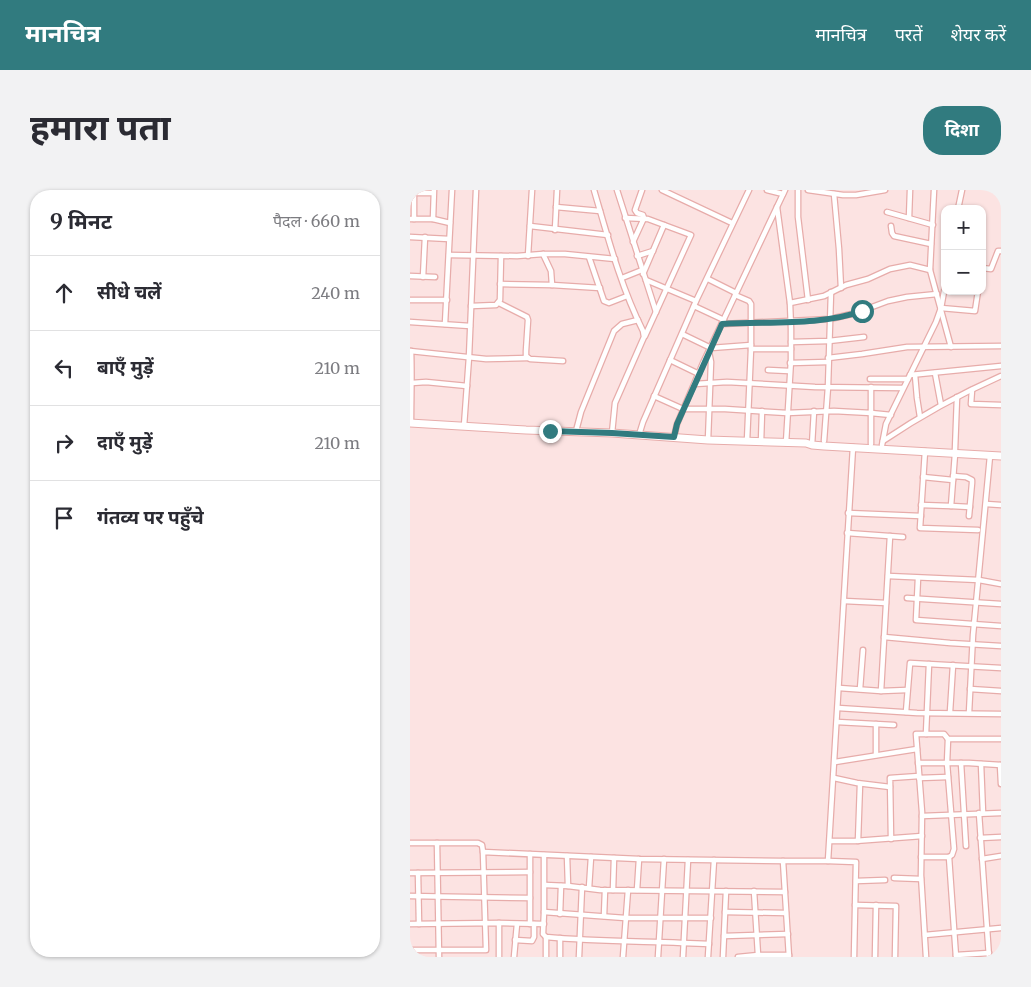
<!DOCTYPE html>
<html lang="hi">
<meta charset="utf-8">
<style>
:root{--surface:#fff;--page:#f2f2f3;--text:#2b2b33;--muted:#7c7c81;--line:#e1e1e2;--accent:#317b7f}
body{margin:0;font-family:Merriweather,"Noto Sans Devanagari",serif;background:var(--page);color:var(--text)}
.controls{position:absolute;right:15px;top:15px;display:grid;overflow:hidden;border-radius:10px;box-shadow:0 1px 4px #0004}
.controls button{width:45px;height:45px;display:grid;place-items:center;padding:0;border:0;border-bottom:1px solid var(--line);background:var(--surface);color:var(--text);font:25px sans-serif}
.stop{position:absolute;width:15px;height:15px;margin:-11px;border:4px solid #317b7f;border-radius:50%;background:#fff}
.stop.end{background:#317b7f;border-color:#fff;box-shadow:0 1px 5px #0008}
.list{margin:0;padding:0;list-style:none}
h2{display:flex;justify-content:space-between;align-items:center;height:65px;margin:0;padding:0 20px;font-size:21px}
h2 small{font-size:16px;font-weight:400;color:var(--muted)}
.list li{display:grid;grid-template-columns:32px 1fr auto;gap:15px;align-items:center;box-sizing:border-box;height:75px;padding:0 20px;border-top:1px solid var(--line)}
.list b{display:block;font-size:19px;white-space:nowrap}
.list em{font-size:16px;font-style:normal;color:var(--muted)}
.icon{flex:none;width:28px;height:28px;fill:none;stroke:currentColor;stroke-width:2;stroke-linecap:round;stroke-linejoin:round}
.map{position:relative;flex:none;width:591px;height:767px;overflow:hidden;border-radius:20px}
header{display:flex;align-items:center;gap:30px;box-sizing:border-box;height:70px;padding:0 25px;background:var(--accent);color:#fff}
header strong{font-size:24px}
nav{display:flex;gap:28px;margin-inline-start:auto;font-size:18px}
.intro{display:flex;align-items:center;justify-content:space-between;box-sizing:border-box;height:120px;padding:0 30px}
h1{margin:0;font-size:35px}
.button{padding:12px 22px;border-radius:20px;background:var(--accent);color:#fff;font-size:18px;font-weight:700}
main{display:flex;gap:30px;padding:0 30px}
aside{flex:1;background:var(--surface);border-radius:20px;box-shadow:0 1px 4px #0004}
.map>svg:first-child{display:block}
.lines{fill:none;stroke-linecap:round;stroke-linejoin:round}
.street-casing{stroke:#e7acaa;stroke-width:7}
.primary-casing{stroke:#e7acaa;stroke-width:9}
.street{stroke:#fff;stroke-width:4.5}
.primary{stroke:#fff;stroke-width:7}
.route{stroke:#317b7f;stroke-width:6}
</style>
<header>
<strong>मानचित्र</strong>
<nav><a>मानचित्र</a><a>परतें</a><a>शेयर करें</a></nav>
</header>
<div class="intro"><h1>हमारा पता</h1><a class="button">दिशा</a></div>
<main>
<aside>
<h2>9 मिनट<small>पैदल · 660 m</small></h2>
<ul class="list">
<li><svg class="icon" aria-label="ahead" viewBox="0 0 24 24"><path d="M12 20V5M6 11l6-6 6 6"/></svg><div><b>सीधे चलें</b></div><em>240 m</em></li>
<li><svg class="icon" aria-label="left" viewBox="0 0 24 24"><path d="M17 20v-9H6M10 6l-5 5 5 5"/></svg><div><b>बाएँ मुड़ें</b></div><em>210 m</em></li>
<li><svg class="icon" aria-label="right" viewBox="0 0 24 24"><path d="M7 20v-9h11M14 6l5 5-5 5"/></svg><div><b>दाएँ मुड़ें</b></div><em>210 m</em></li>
<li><svg class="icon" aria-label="arrive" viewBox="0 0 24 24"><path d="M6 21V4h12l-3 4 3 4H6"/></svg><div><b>गंतव्य पर पहुँचे</b></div></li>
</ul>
</aside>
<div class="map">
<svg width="591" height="767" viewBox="0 0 591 767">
<rect width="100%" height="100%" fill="#fce3e2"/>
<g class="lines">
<g class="street-casing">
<g id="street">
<path d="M 184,0 C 198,48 211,97 233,141 L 234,147 L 205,213 L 202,243"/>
<polyline points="207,0 246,122"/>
<polyline points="252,0 322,33"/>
<polyline points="357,0 373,4"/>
<polyline points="388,0 388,27 398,110"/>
<polyline points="398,0 433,5 446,5 475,0"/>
<polyline points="524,0 520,80 541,157"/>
<polyline points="0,3 23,3"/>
<polyline points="424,4 429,59 431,98"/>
<polyline points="146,17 190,21"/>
<polyline points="367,17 380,113 381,139 381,170 376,253"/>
<polyline points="548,19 552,0"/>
<polyline points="477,22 523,35"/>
<polyline points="215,28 238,29 281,45 235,146"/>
<polyline points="499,28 500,0"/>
<polyline points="0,29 23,29 40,33"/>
<polyline points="4,29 4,3"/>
<polyline points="23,29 24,0"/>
<polyline points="120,36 198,45"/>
<polyline points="481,36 482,43 484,46 521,54"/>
<polyline points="145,40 147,0"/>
<polyline points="0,47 39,49"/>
<polyline points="223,52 234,28 233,25 227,23 225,20 232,0"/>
<polyline points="133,64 141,81 142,95"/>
<polyline points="39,65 107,66 133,64 155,64 205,69"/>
<polyline points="118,66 122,0"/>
<polyline points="227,66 243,61"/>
<polyline points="179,67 194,111 199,113 217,106"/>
<polyline points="572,78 581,79 588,61 591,61"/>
<polyline points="233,84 254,35"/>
<polyline points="0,86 25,87"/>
<polyline points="13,87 15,47"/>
<polyline points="212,88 232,80"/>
<polyline points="298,89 326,103"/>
<polyline points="236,90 286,111"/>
<polyline points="90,94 142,95 190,98"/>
<polyline points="325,105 339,111 341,114 341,159 337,251"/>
<polyline points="0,110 37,110"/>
<polyline points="89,113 117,127 118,130 116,161 116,166 120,169 153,171"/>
<polyline points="380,113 414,106 436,95 458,89 480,79 500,75 520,80"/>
<polyline points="61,116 86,115 90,110 91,66"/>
<polyline points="284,116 314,130"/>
<polyline points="531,118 565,121 568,101"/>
<polyline points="0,132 60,136"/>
<polyline points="35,134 42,0"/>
<polyline points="312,134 420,129 446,123 478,111 497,107 527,104"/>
<polyline points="272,144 301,158 341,155"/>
<polyline points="381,152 419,151 454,147"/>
<polyline points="341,159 381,159"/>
<polyline points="0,161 76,169 118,168"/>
<polyline points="418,168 452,164 497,157 591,156"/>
<polyline points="260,170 289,184"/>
<polyline points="380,173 418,172"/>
<polyline points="358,180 379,181"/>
<polyline points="525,183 531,215"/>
<polyline points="500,185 591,176"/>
<polyline points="505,185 507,208 510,227"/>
<polyline points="460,189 498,189"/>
<polyline points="2,193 16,192 57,196"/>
<polyline points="285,194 317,192 405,197 493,198"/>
<polyline points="562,200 561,214 591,215"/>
<polyline points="244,206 273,219 315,219 377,223 424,221 461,223 461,197"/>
<path d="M 1,233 C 1,209 2,185 1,161"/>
<polyline points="54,236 59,167 66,0"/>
<polyline points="166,241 171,222 204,141 212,134 228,130"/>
<polyline points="229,245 233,232 286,111 339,0"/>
<polyline points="264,247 267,234 293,173 375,0"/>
<polyline points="298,250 301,172 299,162"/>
<polyline points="414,251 418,197 421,102"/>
<path d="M 473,251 C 510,226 550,204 591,186"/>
<polyline points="351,252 352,221"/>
<polyline points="461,254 461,223 481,225"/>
<polyline points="402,255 404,221"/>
<polyline points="472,255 476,234 526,132 531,118 535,96"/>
<polyline points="545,260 547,207"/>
<polyline points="515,261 510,338 568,340"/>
<polyline points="543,286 556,287 562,290 562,293 559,326"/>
<polyline points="513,287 543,290"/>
<polyline points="576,314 591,315"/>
<polyline points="511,315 541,316 545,264"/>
<polyline points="541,316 560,317"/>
<polyline points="438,323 511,326"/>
<polyline points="437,343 493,347"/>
<polyline points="478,386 569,390 591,394"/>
<polyline points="508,388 506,430 591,436"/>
<polyline points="497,408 591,414"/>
<polyline points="434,411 476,413"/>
<polyline points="474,447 540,453 591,456"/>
<polyline points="429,498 471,501 497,500"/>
<polyline points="450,499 453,460"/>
<polyline points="560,499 591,501"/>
<polyline points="471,501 480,346"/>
<polyline points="428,518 507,523 591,524"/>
<polyline points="496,522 500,473 591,478"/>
<polyline points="540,522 543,475"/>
<polyline points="559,523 563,445 580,266"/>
<polyline points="427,532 484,535"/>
<polyline points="516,544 519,474"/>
<polyline points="466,565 466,534"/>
<polyline points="425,572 507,559"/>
<polyline points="508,573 537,573 538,549"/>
<polyline points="551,573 556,656"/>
<polyline points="571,574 573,623"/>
<polyline points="590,575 591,594"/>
<polyline points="424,588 447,593 480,597"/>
<polyline points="509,588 538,587"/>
<polyline points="569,623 579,767"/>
<polyline points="512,626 591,623"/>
<polyline points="570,648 591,647"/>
<polyline points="481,649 480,588 509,586"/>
<polyline points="420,651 445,651 512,646"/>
<polyline points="448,651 450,594"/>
<polyline points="0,653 68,653 72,655 73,662"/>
<polyline points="27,653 29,767"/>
<path d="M 134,665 L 134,722 L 133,744 L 136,747 C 190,752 245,751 299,754"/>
<polyline points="157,666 158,696"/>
<polyline points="511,667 539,667 546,767"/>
<polyline points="539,667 542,665 544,659 537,573 559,573 591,575"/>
<polyline points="572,669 591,666"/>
<polyline points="373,671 379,767"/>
<polyline points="418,671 446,672 444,767"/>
<polyline points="0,683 120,682"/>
<polyline points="8,683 9,734"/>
<polyline points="484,688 511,689"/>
<polyline points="446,691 475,690"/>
<polyline points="135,695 158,696 190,700 375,702"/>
<polyline points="179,698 181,667"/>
<polyline points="203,700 204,668"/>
<polyline points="227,700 229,669"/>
<polyline points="344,701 348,765"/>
<polyline points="0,706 120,708"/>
<polyline points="445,715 486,716 485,767"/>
<polyline points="134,722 215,728 301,728"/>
<polyline points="315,722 376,723"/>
<polyline points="150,724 151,696"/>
<polyline points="194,726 195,700"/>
<polyline points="89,733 134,734"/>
<polyline points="0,734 89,733 89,767"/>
<polyline points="120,734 120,664"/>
<polyline points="515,745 591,738"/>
<polyline points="314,746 378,744"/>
<polyline points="105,750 122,751 124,747 124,734"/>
<polyline points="0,760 76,760 73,662 229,669 373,671 418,671 443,257"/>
<polyline points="546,765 579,763"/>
<polyline points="104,767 107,734"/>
<polyline points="136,767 136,747"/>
<polyline points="150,767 150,748"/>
<polyline points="169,767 172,697"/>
<polyline points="213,767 218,700"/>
<polyline points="248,767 254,669"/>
<polyline points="273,767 278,670"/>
<polyline points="298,767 304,670"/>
<polyline points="313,767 316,701"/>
<polyline points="328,767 348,765 379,765"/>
<polyline points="465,767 466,715"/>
<polyline points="516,767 511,685 512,622 506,544 534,544 538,549 591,549"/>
</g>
</g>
<g class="primary-casing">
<polyline id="primary" points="0,233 116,240 202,243 298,250 396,253 402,255 414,256 591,266"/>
</g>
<use href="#street" class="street"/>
<use href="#primary" class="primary"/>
</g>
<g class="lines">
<path class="route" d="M 140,241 L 202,243 L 264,247 L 267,234 L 312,134 C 356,131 411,136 452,121"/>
</g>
</svg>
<div class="controls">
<button>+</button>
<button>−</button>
</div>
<div class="stop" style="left:452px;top:121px"></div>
<div class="stop end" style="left:140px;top:241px"></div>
</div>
</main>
